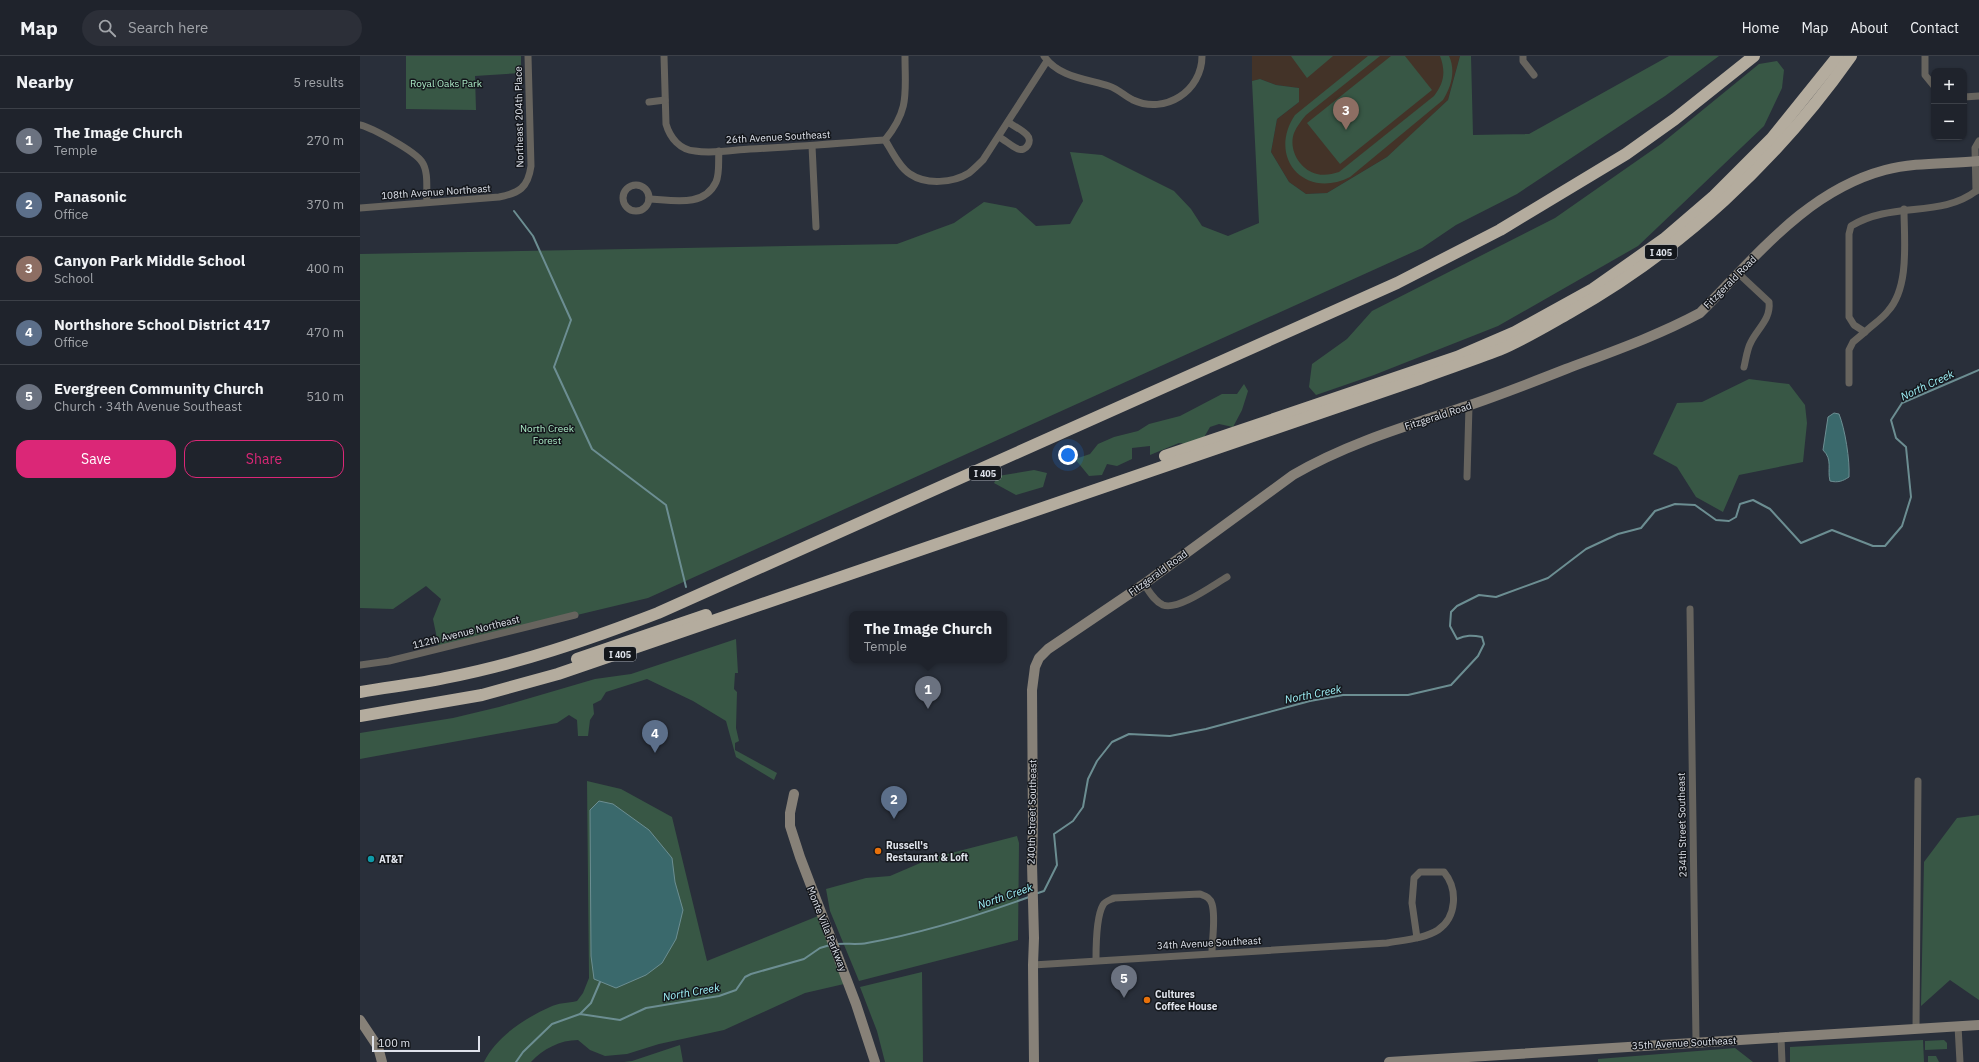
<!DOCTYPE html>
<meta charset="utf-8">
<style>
:root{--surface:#1f232c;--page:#2c2f38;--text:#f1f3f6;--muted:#a1a4a9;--line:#3c4048;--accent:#db2777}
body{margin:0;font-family:"IBM Plex Sans",sans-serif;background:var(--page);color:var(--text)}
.controls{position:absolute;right:12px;top:12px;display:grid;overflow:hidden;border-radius:8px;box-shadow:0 1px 3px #0004}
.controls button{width:36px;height:36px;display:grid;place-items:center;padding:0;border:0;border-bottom:1px solid var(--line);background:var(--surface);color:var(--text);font:20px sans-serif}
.scale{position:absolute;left:12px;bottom:10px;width:108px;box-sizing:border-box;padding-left:4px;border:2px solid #dfe3eb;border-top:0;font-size:11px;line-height:14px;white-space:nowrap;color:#dfe3eb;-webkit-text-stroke:3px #14171c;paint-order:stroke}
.you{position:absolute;left:708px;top:399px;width:14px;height:14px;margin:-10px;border:3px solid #fff;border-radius:50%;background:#1a73e8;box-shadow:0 0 0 6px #1a73e833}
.badge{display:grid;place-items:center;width:26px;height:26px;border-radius:50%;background:var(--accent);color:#fff;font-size:13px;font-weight:700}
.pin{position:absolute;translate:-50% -33px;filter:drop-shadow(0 1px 2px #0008)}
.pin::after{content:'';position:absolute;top:21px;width:14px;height:12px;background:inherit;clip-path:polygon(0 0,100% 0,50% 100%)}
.popup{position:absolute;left:489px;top:555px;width:158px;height:52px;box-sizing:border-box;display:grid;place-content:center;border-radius:8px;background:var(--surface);filter:drop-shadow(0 1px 3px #0005);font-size:13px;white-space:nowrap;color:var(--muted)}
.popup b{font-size:15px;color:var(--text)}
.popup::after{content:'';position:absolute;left:50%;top:100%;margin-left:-8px;border:8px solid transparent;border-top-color:var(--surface)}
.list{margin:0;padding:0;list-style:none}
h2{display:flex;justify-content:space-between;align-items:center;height:52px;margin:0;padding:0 16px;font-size:17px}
h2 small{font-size:13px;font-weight:400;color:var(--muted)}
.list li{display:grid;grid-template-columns:26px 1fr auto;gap:12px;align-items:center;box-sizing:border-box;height:64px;padding:0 16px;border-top:1px solid var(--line)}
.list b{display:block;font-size:15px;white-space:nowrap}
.list p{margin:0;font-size:13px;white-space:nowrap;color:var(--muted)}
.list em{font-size:13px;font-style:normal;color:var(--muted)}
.actions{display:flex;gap:8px;padding:12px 16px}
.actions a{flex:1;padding:9px 0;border:1px solid var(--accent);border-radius:12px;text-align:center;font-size:14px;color:var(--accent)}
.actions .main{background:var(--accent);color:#fff}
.icon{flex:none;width:22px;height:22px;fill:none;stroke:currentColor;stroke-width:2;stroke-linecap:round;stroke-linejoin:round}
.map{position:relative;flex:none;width:1619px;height:1006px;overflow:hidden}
header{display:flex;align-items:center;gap:24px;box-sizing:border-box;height:56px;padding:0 20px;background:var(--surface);border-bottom:1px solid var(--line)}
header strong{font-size:19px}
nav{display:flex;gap:22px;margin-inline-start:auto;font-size:14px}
.search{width:280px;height:36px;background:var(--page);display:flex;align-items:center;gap:10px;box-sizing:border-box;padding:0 14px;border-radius:22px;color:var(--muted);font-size:15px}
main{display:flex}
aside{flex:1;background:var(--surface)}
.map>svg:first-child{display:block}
.education{fill:#433328}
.green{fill:#385745}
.water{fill:#3a696c;stroke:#6c8e92}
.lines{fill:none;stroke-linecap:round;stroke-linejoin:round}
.stream{stroke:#6c8e92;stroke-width:2}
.street{stroke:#67645e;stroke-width:7}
.secondary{stroke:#878178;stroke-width:10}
.highway{stroke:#b4ac9e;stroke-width:12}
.food-dot{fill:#e8710a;stroke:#14171c;stroke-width:1.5}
.culture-dot{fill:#0f9aa8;stroke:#14171c;stroke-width:1.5}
.labels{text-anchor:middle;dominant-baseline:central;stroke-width:3;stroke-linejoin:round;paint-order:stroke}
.shield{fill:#14171c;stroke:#a2a6ad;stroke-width:1}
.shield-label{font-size:9px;font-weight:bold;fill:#dfe3eb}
.park-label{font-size:10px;fill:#acebc6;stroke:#14171c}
.street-label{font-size:10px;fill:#dfe3eb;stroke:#14171c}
.poi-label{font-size:10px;font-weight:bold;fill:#dfe3eb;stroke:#14171c;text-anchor:start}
.water-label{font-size:11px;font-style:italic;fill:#a0f4fa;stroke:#14171c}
</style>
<header>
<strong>Map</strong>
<div class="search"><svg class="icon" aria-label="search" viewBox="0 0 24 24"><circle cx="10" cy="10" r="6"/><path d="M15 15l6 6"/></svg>Search here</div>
<nav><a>Home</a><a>Map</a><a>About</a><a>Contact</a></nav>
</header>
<main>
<aside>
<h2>Nearby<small>5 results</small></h2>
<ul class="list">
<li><span class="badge" style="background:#6b7280">1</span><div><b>The Image Church</b><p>Temple</p></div><em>270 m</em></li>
<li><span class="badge" style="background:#5c6f8a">2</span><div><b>Panasonic</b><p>Office</p></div><em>370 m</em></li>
<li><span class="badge" style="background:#8d6e63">3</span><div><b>Canyon Park Middle School</b><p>School</p></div><em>400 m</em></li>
<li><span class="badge" style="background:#5c6f8a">4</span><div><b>Northshore School District 417</b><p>Office</p></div><em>470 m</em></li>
<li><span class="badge" style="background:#6b7280">5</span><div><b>Evergreen Community Church</b><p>Church · 34th Avenue Southeast</p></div><em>510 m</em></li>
</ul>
<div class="actions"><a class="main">Save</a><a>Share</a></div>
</aside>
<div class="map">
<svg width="1619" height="1006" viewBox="0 0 1619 1006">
<rect width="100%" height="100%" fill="#292f3a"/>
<polygon class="education" points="892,0 1100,0 1088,44 1046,84 1027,101 967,137 946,138 929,126 911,96 917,63 939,46 939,32 916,29 900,23 892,25"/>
<g class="green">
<polygon points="46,0 161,0 161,17 115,20 116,54 46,53"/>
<polygon points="931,0 973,0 947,22"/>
<path d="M 1008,0 L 1020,0 L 946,59 C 941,65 937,70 934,77 C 928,94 940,114 957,118 C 965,120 972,118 979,116 L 1074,40 C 1084,27 1086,16 1080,0 L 1089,0 C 1096,15 1091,31 1083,44 L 990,121 C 944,144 907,101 935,59 Z"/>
<polygon points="1031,0 1045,0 1072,34 980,108 947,67"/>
<polygon points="1100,0 1111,0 1113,79 1169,78 1309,0 1359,0 1305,40 1157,138 1096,169 1062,192 288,542 79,592 73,563 81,543 66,530 33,553 0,552 0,198 537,188 594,167 624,146 656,152 676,170 710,168 723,145 710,96 742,99 814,135 831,153 842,170 868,180 899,167 892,25 900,23 916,29 939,32 939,46 917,63 911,96 929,126 946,138 967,137 1027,101 1088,44"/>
<polygon points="1417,5 1424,14 1422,32 1404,70 1278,190 1138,270 1014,319 956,339 949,331 952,308 987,283 1012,255 1195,162 1301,88 1399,8"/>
<polygon points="1389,323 1429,328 1445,349 1447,367 1443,406 1379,419 1363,456 1336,441 1317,411 1293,398 1317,347 1342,346"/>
<polygon points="884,328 888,335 882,354 873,371 859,368 850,371 843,383 832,389 819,387 790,399 790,390 772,392 772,403 757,410 747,408 742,419 729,420 715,403 730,398 738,388 754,381 778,375 789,368 820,360 862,338 877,338"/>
<polygon points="674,414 687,417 683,431 656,439 634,427 638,420"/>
<polygon points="376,583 378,617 375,617 374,633 377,636 376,672 379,685 375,687 375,694 417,717 414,724 376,701 366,665 333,645 287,623 246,636 241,644 233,648 234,658 230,664 228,680 218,680 217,664 209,659 197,667 0,703 0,677 93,662 139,651 235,623 271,618"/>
<path d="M 227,725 L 261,733 L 312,761 L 347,905 L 458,860 L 484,928 L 445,937 L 364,974 L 299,988 L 267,998 L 245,1000 L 230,994 L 218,984 C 200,984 183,993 171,1006 L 124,1006 C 136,981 165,962 190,951 C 197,947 209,947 217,945 L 223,937 L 229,922 Z"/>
<polygon points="1619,759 1619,944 1590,924 1561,950 1564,806 1597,762"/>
<polygon points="657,780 659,787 658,884 499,925 470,855 466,833 506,822 530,820 572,802"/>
<polygon points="562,916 563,1006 525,1006 517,975 500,931"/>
<polygon points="1563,984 1564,1006 1430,1006 1430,991"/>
<polygon points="1584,984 1587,987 1587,993 1565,994 1565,985"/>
<polygon points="320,989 323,1006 264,1006 272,1005"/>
<polygon points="1375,992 1393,1006 1238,1006 1238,1003"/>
<polygon points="1568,1000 1576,1000 1579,1006 1568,1006"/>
</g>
<g class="water">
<path d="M 1474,357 L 1479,358 C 1485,373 1490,404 1489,421 C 1483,425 1478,427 1470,425 C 1467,413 1473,404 1463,394 L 1468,361 Z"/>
<polygon points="239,745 253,748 289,774 312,802 315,826 323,854 316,883 302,907 286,919 256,932 234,923 231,900 230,754"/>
</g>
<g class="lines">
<g class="stream">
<polyline points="154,155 173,180 211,264 194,311 232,393 306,449 326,531"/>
<path d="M 675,838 L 684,835 L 697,809 L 694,778 L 713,765 L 723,751 L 728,723 L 737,705 L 752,686 L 769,678 L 810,680 L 846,673 L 950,645 L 983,639 L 1048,639 L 1091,629 L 1118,600 L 1124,588 L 1122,581 C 1112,579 1106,579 1097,583 L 1090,570 L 1091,556 L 1097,550 L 1119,539 L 1136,541 L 1188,522 L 1226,493 L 1258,478 L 1281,472 L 1295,455 L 1315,448 L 1335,449 L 1356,464 L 1369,465 L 1376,461 L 1380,448 L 1393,444 L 1410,453 L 1441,487 L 1472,474 L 1513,490 L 1525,490 L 1542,470 L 1551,441 L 1546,391 L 1536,382 L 1531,364 L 1542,347 L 1619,314"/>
<path d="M 477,888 C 487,887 497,889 507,887 C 562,877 617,860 669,841"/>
<polyline points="220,958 231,947 240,926"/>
<polyline points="156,1006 163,996 192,968 220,958 260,964 286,952 359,940 376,934 385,921 391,918 444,903 460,892 470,889"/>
</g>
<g class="street">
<path d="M 304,0 L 306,68 C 310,82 320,94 335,95 C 353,98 373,94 390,93 C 435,91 480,87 525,84"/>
<path d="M 684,0 C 698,21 727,23 749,30 C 758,33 765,40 773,44 C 805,59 842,35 842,0"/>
<polyline points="1163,0 1163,5 1174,19"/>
<polyline points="1565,0 1565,19 1574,30"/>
<polyline points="1604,41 1619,40"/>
<polyline points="289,46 305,44"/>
<path d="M 0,69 C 12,72 55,95 62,106 C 69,116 66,134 67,146"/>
<path d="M 639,81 C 645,84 651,90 658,93 C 666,96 673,85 667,79 C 662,74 654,70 648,66"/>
<path d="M 525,84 C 532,95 539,111 550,118 C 566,129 593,127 609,117 C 614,113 619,108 623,104 L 687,5"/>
<path d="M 525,84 C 550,53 545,37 545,0"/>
<polyline points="452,90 456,171"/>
<circle cx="276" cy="142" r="13"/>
<polyline points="1616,135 1615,92 1619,85"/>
<path d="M 289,143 C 312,144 344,152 356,126 C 360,117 358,104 359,95"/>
<path d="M 0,152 L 139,141 C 159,137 168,132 171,110 L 168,0"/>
<path d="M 1379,218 L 1409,246 C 1411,263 1398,272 1391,286 C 1387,293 1386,303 1384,311"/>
<path d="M 1505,276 C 1512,269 1522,263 1528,255 C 1550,231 1544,183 1544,153"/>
<path d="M 1489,327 L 1489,294 L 1493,286 L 1505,276 L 1494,269 L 1489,261 L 1489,178 L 1491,170 C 1532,145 1581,162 1616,135"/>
<polyline points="1107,421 1109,350"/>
<path d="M 784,528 C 789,535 794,545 803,549 C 818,555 853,529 867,521"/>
<polyline points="1330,553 1336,985"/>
<polyline points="0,609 29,605 215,559"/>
<path d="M 736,903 C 736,889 736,861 743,849 C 745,845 750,844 754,842 L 840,838 C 845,840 850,841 852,848 C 856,862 852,882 852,897"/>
<path d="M 673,909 L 1027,887 C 1043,884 1064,883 1078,874 C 1097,861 1098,833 1084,816 L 1060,816 L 1054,822 L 1052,847 L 1057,882"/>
<polyline points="1598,970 1600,1006"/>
<polyline points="1556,973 1558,725"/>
<polyline points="1421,982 1422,1006"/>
</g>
<g class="secondary">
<polyline points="434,738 430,757 430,770 440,801 496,948 515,1006"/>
<polyline points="0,964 18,991 22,1006"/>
<path d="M 674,1006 L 673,909 L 674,882 L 672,808 L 673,768 L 672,634 L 675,611 L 679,602 L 688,593 L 784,528 L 933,419 C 988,387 1047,370 1107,350 C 1140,339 1173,326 1206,313 C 1251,296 1297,280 1340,257 C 1395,202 1446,135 1525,114 C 1555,106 1588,108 1619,105"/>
<polyline points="1029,1006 1619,969"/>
</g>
<g class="highway">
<polyline points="805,400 1097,301 1155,276 1233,233 1304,183 1354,140 1412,82 1478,0"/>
<polyline points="217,603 346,559"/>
<path d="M 0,636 C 28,631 57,628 85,622 C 158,608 228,584 298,557 L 1037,227 L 1140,174 L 1266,98 L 1315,63 L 1394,0"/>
<path d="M 0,660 L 122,639 L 198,618 L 1059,323 C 1086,313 1113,304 1139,294 C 1163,284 1186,270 1209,257 C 1321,194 1417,105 1491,0"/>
</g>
</g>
<g class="food-dot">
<circle cx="518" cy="795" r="4"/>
<circle cx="787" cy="944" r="4"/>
</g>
<circle class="culture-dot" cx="11" cy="803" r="4"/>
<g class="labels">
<g class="shield">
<rect x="1285" y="189" width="32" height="14" rx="3"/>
<rect x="609" y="410" width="32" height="14" rx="3"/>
<rect x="244" y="591" width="32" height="14" rx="3"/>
</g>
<g class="shield-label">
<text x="1301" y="196">I 405</text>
<text x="625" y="417">I 405</text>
<text x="260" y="598">I 405</text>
</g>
<g class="park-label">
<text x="86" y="27">Royal Oaks Park</text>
<text x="187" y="372">North Creek<tspan x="187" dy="12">Forest</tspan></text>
</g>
<g class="street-label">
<text transform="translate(159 61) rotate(-91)">Northeast 204th Place</text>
<text transform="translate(418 81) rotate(-3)">26th Avenue Southeast</text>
<text transform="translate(76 136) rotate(-4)">108th Avenue Northeast</text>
<text transform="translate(1370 226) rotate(-45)">Fitzgerald Road</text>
<text transform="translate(1078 360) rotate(-18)">Fitzgerald Road</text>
<text transform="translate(798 517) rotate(-36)">Fitzgerald Road</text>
<text transform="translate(106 576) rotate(-14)">112th Avenue Northeast</text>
<text transform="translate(672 756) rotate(-89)">240th Street Southeast</text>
<text transform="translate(1322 769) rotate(-91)">234th Street Southeast</text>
<text transform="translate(467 873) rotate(68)">Monte Villa Parkway</text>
<text transform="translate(849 887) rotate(-3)">34th Avenue Southeast</text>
<text transform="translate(1324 987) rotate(-3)">35th Avenue Southeast</text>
</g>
<g class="poi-label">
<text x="526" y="789">Russell's<tspan x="526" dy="12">Restaurant &amp; Loft</tspan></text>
<text x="19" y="803">AT&amp;T</text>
<text x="795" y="938">Cultures<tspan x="795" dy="12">Coffee House</tspan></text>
</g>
<g class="water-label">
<text transform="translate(1567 329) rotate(-25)">North Creek</text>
<text transform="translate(953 638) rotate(-11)">North Creek</text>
<text transform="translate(645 840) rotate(-19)">North Creek</text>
<text transform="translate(331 936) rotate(-10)">North Creek</text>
</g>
</g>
</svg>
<div class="controls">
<button>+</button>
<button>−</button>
</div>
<div class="scale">100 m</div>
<div class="you"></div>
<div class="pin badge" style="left:568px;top:653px;background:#6b7280">1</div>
<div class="popup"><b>The Image Church</b>Temple</div>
<div class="pin badge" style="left:534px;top:763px;background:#5c6f8a">2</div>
<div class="pin badge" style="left:986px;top:74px;background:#8d6e63">3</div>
<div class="pin badge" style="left:295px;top:697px;background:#5c6f8a">4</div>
<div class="pin badge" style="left:764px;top:942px;background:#6b7280">5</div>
</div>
</main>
